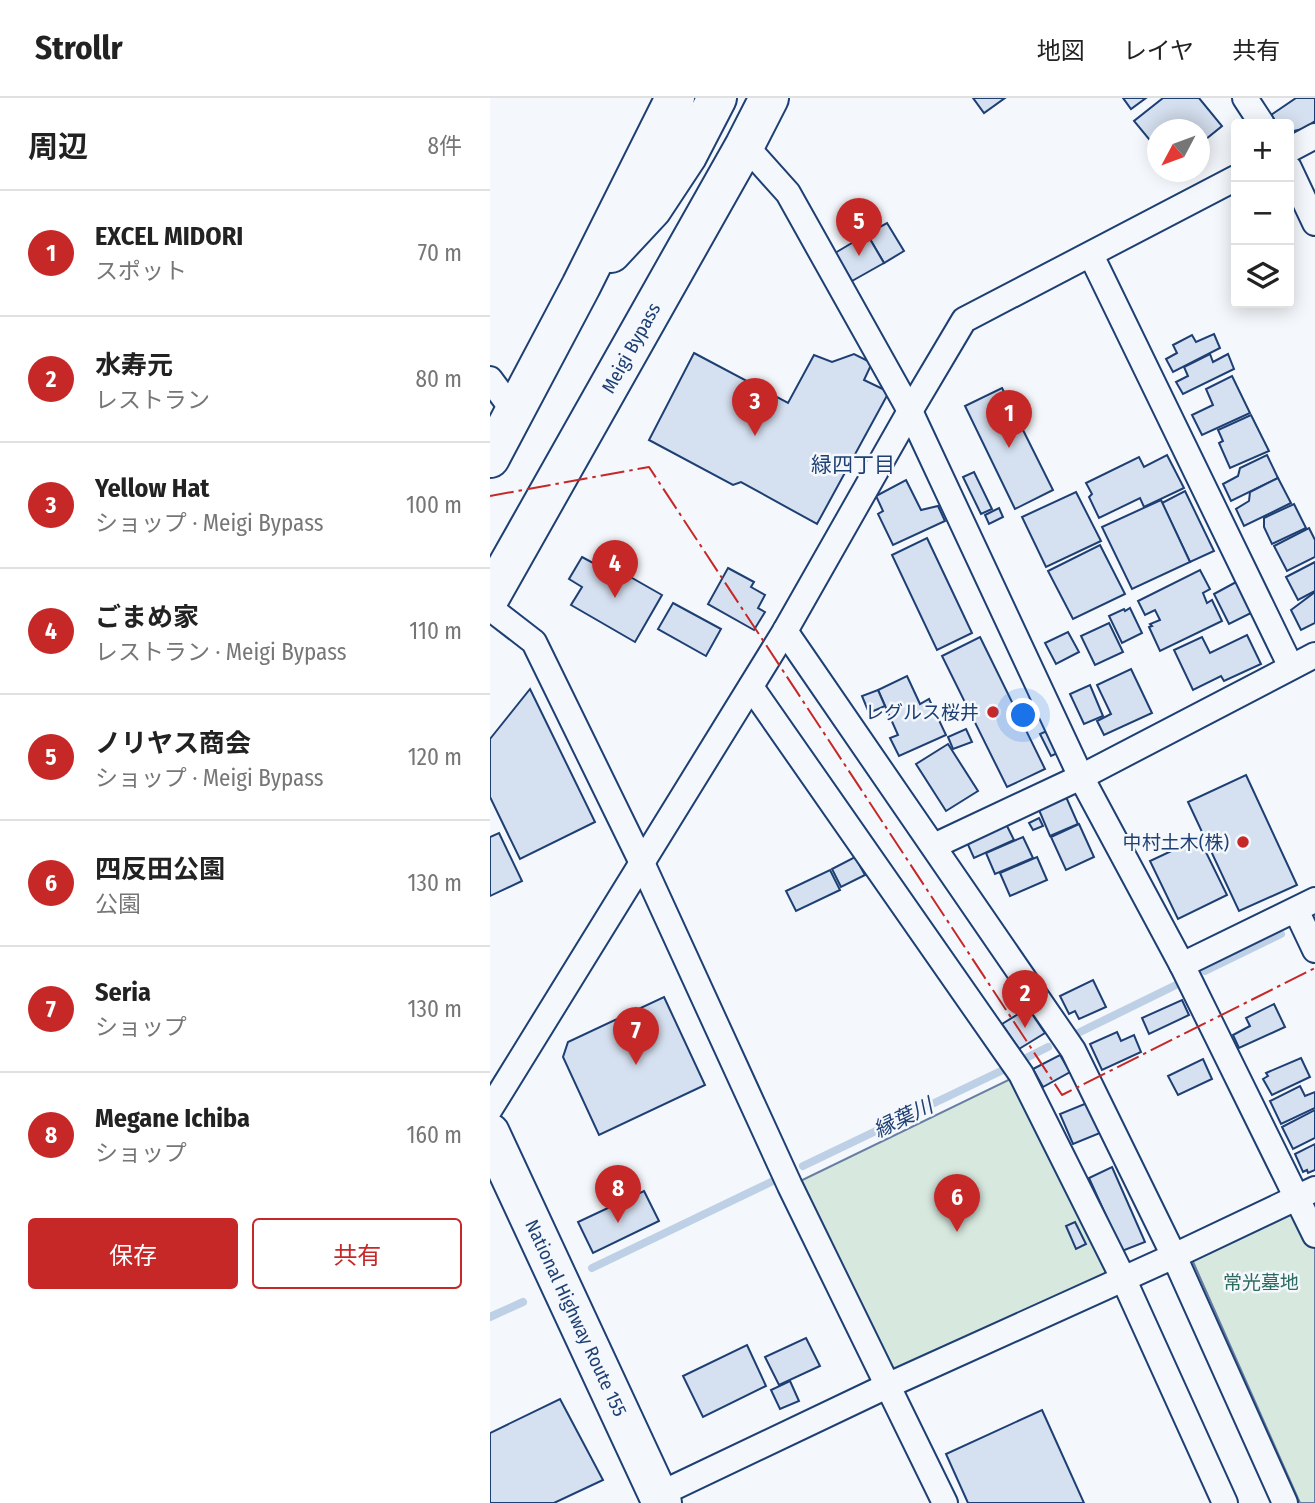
<!DOCTYPE html>
<html lang="ja">
<meta charset="utf-8">
<style>
:root{--surface:#fff;--page:#f6f6f6;--text:#222;--muted:#767676;--line:#e0e0e0;--accent:#c62828}
body{margin:0;font-family:"Fira Sans Condensed","Noto Sans JP",sans-serif;background:var(--page);color:var(--text)}
.controls{position:absolute;right:21px;top:21px;display:grid;overflow:hidden;border-radius:7px;box-shadow:0 4px 18px #0003}
.controls button{width:63px;height:63px;display:grid;place-items:center;padding:0;border:0;border-bottom:2px solid var(--line);background:var(--surface);color:var(--text);font:35px sans-serif}
.compass{position:absolute;left:657px;top:21px;width:63px;height:63px;border-radius:50%;background:var(--surface);box-shadow:0 4px 18px #0003;rotate:229deg}
.you{position:absolute;left:534px;top:618px;width:24px;height:24px;margin:-18px;border:5px solid #fff;border-radius:50%;background:#1a73e8;box-shadow:0 0 0 10px #1a73e833}
.badge{display:grid;place-items:center;width:46px;height:46px;border-radius:50%;background:var(--accent);color:#fff;font-size:23px;font-weight:700}
.pin{position:absolute;translate:-50% -58px;filter:drop-shadow(0 2px 4px #0008)}
.pin::after{content:'';position:absolute;top:37px;width:24px;height:21px;background:inherit;clip-path:polygon(0 0,100% 0,50% 100%)}
.list{margin:0;padding:0;list-style:none}
h2{display:flex;justify-content:space-between;align-items:center;height:91px;margin:0;padding:0 28px;font-size:30px}
h2 small{font-size:23px;font-weight:400;color:var(--muted)}
.list li{display:grid;grid-template-columns:46px 1fr auto;gap:21px;align-items:center;box-sizing:border-box;height:126px;padding:0 28px;border-top:2px solid var(--line)}
.list b{display:block;font-size:26px;white-space:nowrap}
.list p{margin:0;font-size:23px;white-space:nowrap;color:var(--muted)}
.list em{font-size:23px;font-style:normal;color:var(--muted)}
.actions{display:flex;gap:14px;padding:21px 28px}
.actions a{flex:1;padding:16px 0;border:2px solid var(--accent);border-radius:7px;text-align:center;font-size:24px;color:var(--accent)}
.actions .main{background:var(--accent);color:#fff}
.icon{flex:none;width:38px;height:38px;fill:none;stroke:currentColor;stroke-width:2;stroke-linecap:round;stroke-linejoin:round}
.map{position:relative;flex:none;width:825px;height:1405px;overflow:hidden}
header{display:flex;align-items:center;gap:42px;box-sizing:border-box;height:98px;padding:0 35px;background:var(--surface);border-bottom:2px solid var(--line)}
header strong{font-size:33px}
nav{display:flex;gap:38px;margin-inline-start:auto;font-size:24px}
main{display:flex}
aside{flex:1;background:var(--surface)}
.map>svg:first-child{display:block}
.green{fill:#d7e8df;stroke:#687fa3;stroke-width:2}
.lines{fill:none;stroke-linecap:round;stroke-linejoin:round}
.stream{stroke:#bed0e5;stroke-width:8}
.building{fill:#d5e0f0;stroke:#1d3f73;stroke-width:2}
.street-casing{stroke:#1d3f73;stroke-width:28}
.highway-casing{stroke:#1d3f73;stroke-width:42}
.street{stroke:#f4f7fb;stroke-width:24}
.highway{stroke:#f4f7fb;stroke-width:38}
.power{stroke:#c62828;stroke-width:2;stroke-dasharray:24 5 3.5 5;stroke-linecap:butt}
.poi-dot{fill:#c62828;stroke:#f4f7fb;stroke-width:2.5}
.labels{text-anchor:middle;dominant-baseline:central;stroke-width:5;stroke-linejoin:round;paint-order:stroke}
.street-label{font-size:19px;fill:#1d3f73;stroke:#f4f7fb}
.poi-label{font-size:19px;fill:#1d3f73;stroke:#f4f7fb;text-anchor:end}
.park-label{font-size:19px;fill:#2c6c60;stroke:#f4f7fb}
.neighbourhood-label{font-size:21px;fill:#1d3f73;stroke:#f4f7fb}
.water-label{font-size:21px;font-style:italic;fill:#1d3f73;stroke:#f4f7fb}
</style>
<header>
<strong>Strollr</strong>
<nav><a>地図</a><a>レイヤ</a><a>共有</a></nav>
</header>
<main>
<aside>
<h2>周辺<small>8件</small></h2>
<ul class="list">
<li><span class="badge">1</span><div><b>EXCEL MIDORI</b><p>スポット</p></div><em>70 m</em></li>
<li><span class="badge">2</span><div><b>水寿元</b><p>レストラン</p></div><em>80 m</em></li>
<li><span class="badge">3</span><div><b>Yellow Hat</b><p>ショップ · Meigi Bypass</p></div><em>100 m</em></li>
<li><span class="badge">4</span><div><b>ごまめ家</b><p>レストラン · Meigi Bypass</p></div><em>110 m</em></li>
<li><span class="badge">5</span><div><b>ノリヤス商会</b><p>ショップ · Meigi Bypass</p></div><em>120 m</em></li>
<li><span class="badge">6</span><div><b>四反田公園</b><p>公園</p></div><em>130 m</em></li>
<li><span class="badge">7</span><div><b>Seria</b><p>ショップ</p></div><em>130 m</em></li>
<li><span class="badge">8</span><div><b>Megane Ichiba</b><p>ショップ</p></div><em>160 m</em></li>
</ul>
<div class="actions"><a class="main">保存</a><a>共有</a></div>
</aside>
<div class="map">
<svg width="825" height="1405" viewBox="0 0 825 1405">
<rect width="100%" height="100%" fill="#f4f7fb"/>
<g class="green">
<polygon points="531,976 633,1180 399,1287 300,1088"/>
<polygon points="825,1096 825,1405 810,1405 700,1157"/>
</g>
<g class="lines">
<g class="stream">
<polyline points="715,873 791,836"/>
<polyline points="586,936 688,886"/>
<polyline points="534,961 558,949"/>
<polyline points="313,1068 513,972"/>
<polyline points="102,1170 281,1084"/>
<polyline points="0,1219 33,1204"/>
</g>
</g>
<g class="building">
<polygon points="483,0 515,0 494,15"/>
<polygon points="633,0 656,0 641,11"/>
<polygon points="673,0 709,0 732,28 710,46 710,32 668,32 668,52 644,23"/>
<polygon points="806,0 825,0 825,23 813,31 799,34 799,26 788,26 781,17"/>
<polygon points="397,125 414,153 394,165 377,136"/>
<polygon points="377,136 394,165 362,183 345,155"/>
<polygon points="724,236 730,250 683,274 676,261 687,255 683,247 702,237 706,244"/>
<polygon points="204,255 298,305 324,257 342,264 364,256 382,265 374,282 399,294 327,426 251,384 243,387 159,342"/>
<polygon points="720,256 723,264 738,256 744,271 693,296 686,284 698,278 694,269"/>
<polygon points="742,278 760,315 712,337 702,317 723,307 716,291"/>
<polygon points="512,290 563,392 525,411 475,308"/>
<polygon points="761,317 779,353 740,370 729,345 733,343 728,332"/>
<polygon points="677,357 694,390 654,409 650,400 609,420 599,399 602,396 596,385 649,359 654,369"/>
<polygon points="777,357 788,380 741,403 733,386 748,378 750,370"/>
<polygon points="484,374 502,411 491,416 473,379"/>
<polygon points="788,380 801,405 754,428 746,411 759,403 760,394"/>
<polygon points="416,382 431,412 448,408 455,423 403,447 388,416 393,413 386,398"/>
<polygon points="695,393 724,453 700,464 672,405"/>
<polygon points="586,394 611,443 556,469 532,419"/>
<polygon points="671,402 700,464 642,491 612,429"/>
<polygon points="804,406 816,430 782,446 774,429 774,420"/>
<polygon points="509,410 513,419 499,426 495,417"/>
<polygon points="819,430 825,442 825,459 797,473 784,448"/>
<polygon points="437,440 482,535 447,552 402,457"/>
<polygon points="610,447 635,496 583,521 558,473"/>
<polygon points="92,459 103,465 107,460 172,497 145,544 81,507 92,489 79,481"/>
<polygon points="825,464 825,493 808,502 796,479"/>
<polygon points="238,470 264,484 261,489 275,497 268,510 275,514 264,532 218,506"/>
<polygon points="710,472 720,491 713,495 717,505 722,502 732,523 670,553 659,529 662,528 660,526 670,522 665,512 655,517 648,503"/>
<polygon points="748,483 763,514 739,526 724,496"/>
<polygon points="825,494 825,525 811,532 801,512"/>
<polygon points="183,505 231,531 216,558 168,531"/>
<polygon points="640,510 652,535 632,545 619,518 634,511 635,513"/>
<polygon points="619,525 633,554 605,567 591,538"/>
<polygon points="578,534 589,554 566,566 555,545"/>
<polygon points="757,537 771,566 734,583 731,578 703,592 684,552 712,539 720,555"/>
<polygon points="490,539 555,671 517,689 452,558"/>
<polygon points="641,571 662,615 614,637 607,623 621,616 607,587"/>
<polygon points="417,578 430,606 439,601 456,637 409,658 400,640 408,637 388,592"/>
<polygon points="600,587 613,618 594,626 580,596"/>
<polygon points="40,591 105,724 30,761 0,699 0,641"/>
<polygon points="388,592 395,608 379,615 372,598"/>
<polygon points="476,631 482,644 463,651 458,639"/>
<polygon points="559,632 570,654 561,658 550,636"/>
<polygon points="458,646 488,693 456,713 426,666"/>
<polygon points="756,677 807,787 749,813 698,704"/>
<polygon points="573,692 588,726 560,738 546,705"/>
<polygon points="549,720 553,728 543,732 539,725"/>
<polygon points="514,722 524,742 484,760 475,740"/>
<polygon points="589,726 604,759 576,772 561,739"/>
<polygon points="9,735 32,783 0,798 0,739"/>
<polygon points="533,739 543,760 505,776 496,755"/>
<polygon points="709,740 737,797 688,821 660,763"/>
<polygon points="365,759 375,777 351,789 342,771"/>
<polygon points="547,759 557,782 520,798 510,775"/>
<polygon points="340,772 350,792 306,813 296,793"/>
<polygon points="603,882 616,909 589,921 585,913 579,916 570,898"/>
<polygon points="174,899 215,987 109,1037 73,959 78,944"/>
<polygon points="692,902 699,917 659,936 652,920"/>
<polygon points="784,906 795,929 749,950 743,937 760,928 756,920"/>
<polygon points="538,910 555,935 529,951 512,926"/>
<polygon points="627,934 631,943 644,937 651,954 612,972 600,946"/>
<polygon points="570,957 580,974 553,989 543,971"/>
<polygon points="811,960 820,979 782,997 773,981 778,978 776,975"/>
<polygon points="713,961 722,981 688,997 678,978"/>
<polygon points="810,988 815,998 825,994 825,1010 791,1026 780,1003"/>
<polygon points="597,1005 610,1035 583,1046 570,1016"/>
<polygon points="825,1012 825,1040 803,1051 792,1029"/>
<polygon points="825,1046 825,1072 818,1075 817,1072 813,1074 805,1056"/>
<polygon points="622,1069 655,1144 632,1153 599,1080"/>
<polygon points="154,1093 169,1123 103,1155 88,1124"/>
<polygon points="585,1124 596,1146 586,1151 576,1128"/>
<polygon points="316,1240 330,1268 289,1287 275,1259"/>
<polygon points="257,1247 276,1288 213,1319 193,1278"/>
<polygon points="300,1283 309,1303 290,1311 281,1292"/>
<polygon points="70,1301 113,1382 64,1405 0,1405 0,1335"/>
<polygon points="552,1312 594,1405 478,1405 456,1356"/>
</g>
<g class="lines">
<g class="street-casing">
<g id="street">
<polyline points="755,0 772,26"/>
<polyline points="255,47 298,95 420,313 591,679 692,867 825,1137"/>
<polyline points="799,52 825,38"/>
<polyline points="799,70 825,125"/>
<polyline points="601,157 801,569"/>
<polyline points="0,281 25,315"/>
<polyline points="0,510 44,544 153,767 300,1088 455,1405"/>
<polyline points="295,533 583,952 684,1158 795,1405"/>
<polyline points="261,589 531,976 633,1180 735,1405"/>
<polyline points="444,748 591,679 825,557"/>
<polyline points="806,812 825,852"/>
<polyline points="692,867 825,802"/>
<polyline points="0,1011 295,533 420,313 474,222 746,80"/>
<polyline points="168,1397 399,1287 684,1158 825,1091"/>
</g>
</g>
<g class="highway-casing">
<g id="highway">
<polyline points="121,155 162,111 197,58 227,0"/>
<polyline points="0,360 91,188 185,0"/>
<polyline points="0,499 255,47 279,0"/>
<polyline points="0,1035 172,1405"/>
</g>
</g>
<use href="#street" class="street"/>
<use href="#highway" class="highway"/>
<polyline class="power" points="0,398 159,369 572,997 825,870"/>
</g>
<g class="poi-dot">
<circle cx="503" cy="614" r="7"/>
<circle cx="753" cy="744" r="7"/>
</g>
<g class="labels">
<g class="street-label">
<text transform="translate(141 250) rotate(-61)">Meigi Bypass</text>
<text transform="translate(86 1220) rotate(65)">National Highway Route 155</text>
</g>
<g class="poi-label">
<text x="489" y="614">レグルス桜井</text>
<text x="739" y="744">中村土木(株)</text>
</g>
<g class="park-label">
<text x="771" y="1184">常光墓地</text>
</g>
<g class="neighbourhood-label">
<text x="363" y="367">緑四丁目</text>
</g>
<g class="water-label">
<text transform="translate(413 1020) rotate(-26)">縁葉川</text>
</g>
</g>
</svg>
<div class="controls">
<button>+</button>
<button>−</button>
<button><svg class="icon" aria-label="layers" viewBox="0 0 24 24"><path d="M12 4l9 5-9 5-9-5zM3 14l9 5 9-5"/></svg></button>
</div>
<svg class="compass" viewBox="-18 -18 36 36"><path d="M0-13l5 13h-10z" fill="#e53935"/><path d="M0 13l5-13h-10z" fill="#767676"/></svg>
<div class="you"></div>
<div class="pin badge" style="left:519px;top:350px">1</div>
<div class="pin badge" style="left:535px;top:930px">2</div>
<div class="pin badge" style="left:265px;top:338px">3</div>
<div class="pin badge" style="left:125px;top:500px">4</div>
<div class="pin badge" style="left:369px;top:158px">5</div>
<div class="pin badge" style="left:467px;top:1134px">6</div>
<div class="pin badge" style="left:146px;top:967px">7</div>
<div class="pin badge" style="left:128px;top:1125px">8</div>
</div>
</main>
